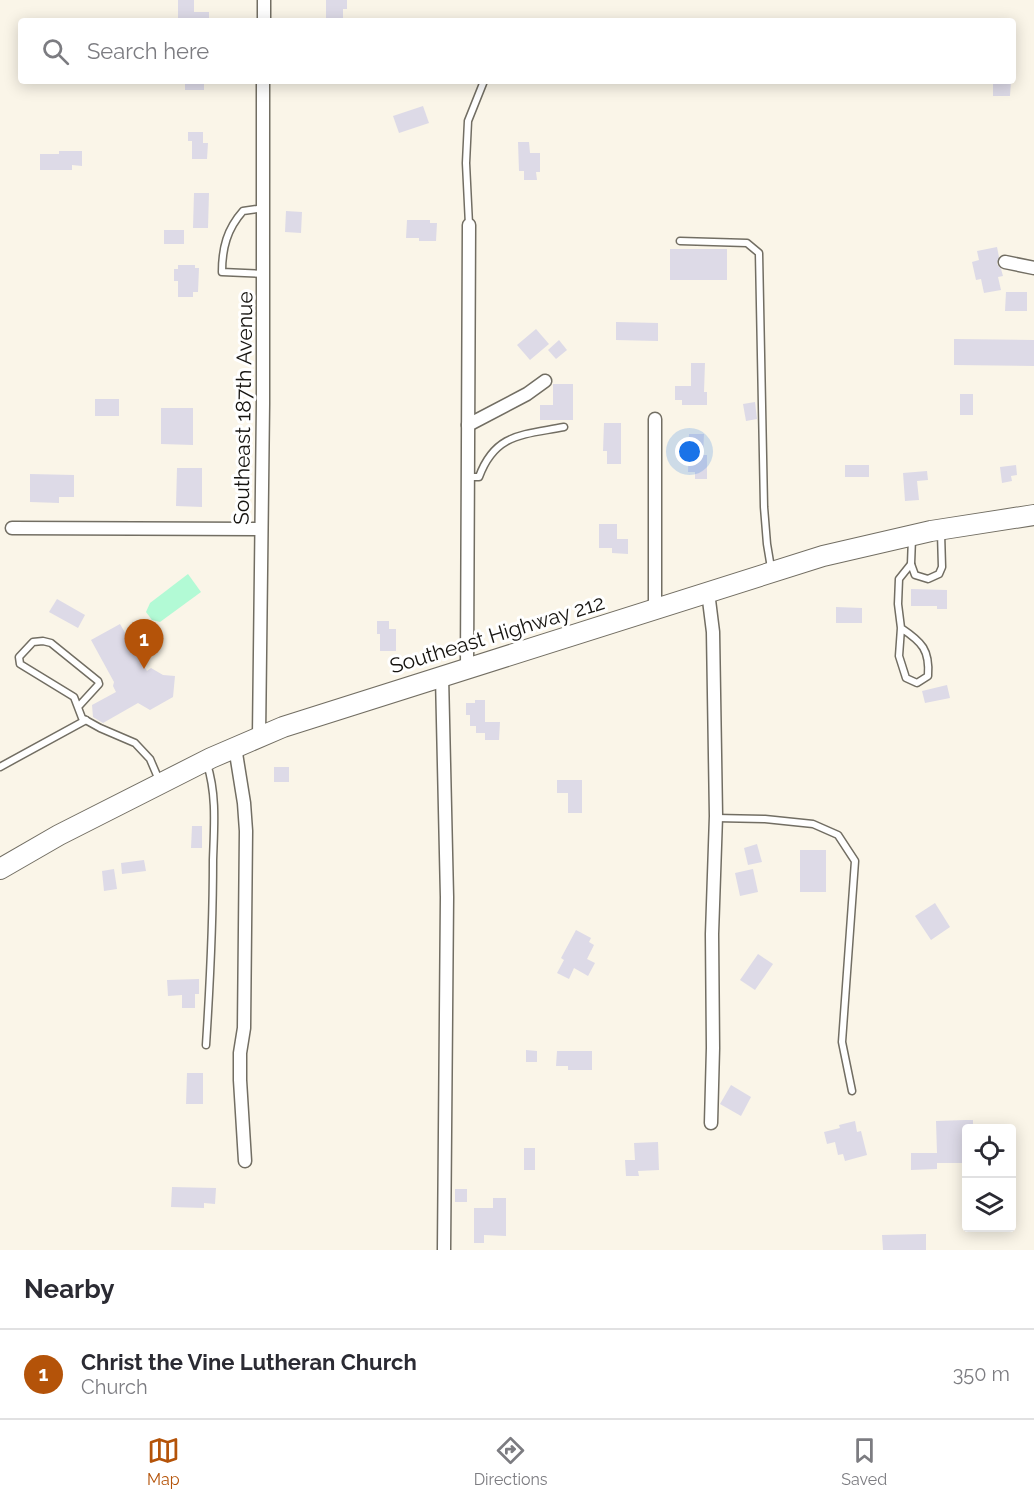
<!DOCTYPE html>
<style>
:root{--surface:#fff;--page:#f7f7f7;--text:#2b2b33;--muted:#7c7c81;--line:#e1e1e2;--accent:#b45309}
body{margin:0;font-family:Raleway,sans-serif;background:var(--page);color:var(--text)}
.controls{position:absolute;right:18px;bottom:18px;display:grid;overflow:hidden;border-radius:6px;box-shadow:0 3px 15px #0003}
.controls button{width:54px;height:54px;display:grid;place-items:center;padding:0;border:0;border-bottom:2px solid var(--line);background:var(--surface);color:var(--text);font:30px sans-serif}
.you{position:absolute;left:690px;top:452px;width:21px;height:21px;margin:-15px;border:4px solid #fff;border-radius:50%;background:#1a73e8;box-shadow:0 0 0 9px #1a73e833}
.badge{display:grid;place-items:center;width:39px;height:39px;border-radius:50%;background:var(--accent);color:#fff;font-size:20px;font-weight:700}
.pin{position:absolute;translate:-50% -50px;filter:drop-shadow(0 2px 3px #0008)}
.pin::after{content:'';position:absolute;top:32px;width:21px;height:18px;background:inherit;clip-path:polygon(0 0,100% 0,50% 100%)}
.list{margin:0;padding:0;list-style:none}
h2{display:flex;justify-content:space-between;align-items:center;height:78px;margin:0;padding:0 24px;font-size:26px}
h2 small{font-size:20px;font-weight:400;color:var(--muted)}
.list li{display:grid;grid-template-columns:39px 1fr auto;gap:18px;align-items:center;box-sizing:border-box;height:90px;padding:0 24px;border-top:2px solid var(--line)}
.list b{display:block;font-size:22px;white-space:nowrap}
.list p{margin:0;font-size:20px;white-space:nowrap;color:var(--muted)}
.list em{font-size:20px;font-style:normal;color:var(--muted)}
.icon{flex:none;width:33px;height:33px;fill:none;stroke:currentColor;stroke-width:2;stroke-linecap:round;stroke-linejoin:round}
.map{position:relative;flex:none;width:1034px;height:1250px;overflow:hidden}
.search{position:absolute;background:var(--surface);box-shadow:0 3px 15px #0003;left:18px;right:18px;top:18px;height:66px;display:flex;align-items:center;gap:15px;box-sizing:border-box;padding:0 21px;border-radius:6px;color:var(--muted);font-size:22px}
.sheet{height:168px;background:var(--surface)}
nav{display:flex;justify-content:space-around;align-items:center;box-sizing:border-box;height:84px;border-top:2px solid var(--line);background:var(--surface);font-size:16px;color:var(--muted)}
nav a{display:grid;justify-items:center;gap:3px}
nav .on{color:var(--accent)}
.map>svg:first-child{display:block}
.green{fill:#b2fad5}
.building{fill:#dddae7}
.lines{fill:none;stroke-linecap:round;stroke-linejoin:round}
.service-casing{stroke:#726e63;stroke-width:9}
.minor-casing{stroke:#726e63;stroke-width:15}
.trunk-casing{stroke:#726e63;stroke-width:22}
.service{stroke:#fff;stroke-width:6}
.minor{stroke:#fff;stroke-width:12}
.trunk{stroke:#fff;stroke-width:20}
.labels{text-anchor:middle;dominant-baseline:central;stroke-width:6;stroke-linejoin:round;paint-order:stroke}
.street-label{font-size:21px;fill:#15130f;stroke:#fff}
</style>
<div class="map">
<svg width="1034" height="1250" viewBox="0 0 1034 1250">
<rect width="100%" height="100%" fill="#faf5e8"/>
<polygon class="green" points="188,574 201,592 160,622 152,620 146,612 150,603"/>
<g class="building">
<polygon points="178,0 194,0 194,12 209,12 209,21 178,21"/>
<polygon points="326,0 347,0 347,9 343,9 343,18 326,18"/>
<rect x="185" y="81" width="19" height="9"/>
<polygon points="993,81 1011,81 1010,96 993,96"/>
<polygon points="423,106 429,123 399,133 393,116"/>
<polygon points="188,132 203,132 203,143 208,143 207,159 192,159 192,141 188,141"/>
<polygon points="518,142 529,142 530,153 540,153 540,172 536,172 537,180 524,180 524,171 519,171"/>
<polygon points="59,151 82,151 82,166 72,165 72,170 40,170 40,154 59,154"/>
<polygon points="194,193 209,193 208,228 193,228"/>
<polygon points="286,211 302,212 301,233 285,232"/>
<polygon points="407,220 430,220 430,223 437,223 436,241 419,241 419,238 406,238"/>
<rect x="164" y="230" width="20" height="14"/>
<polygon points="997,247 999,257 997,264 1001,269 1003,276 998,277 1001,290 984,293 981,279 976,280 972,262 979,260 977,251"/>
<rect x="670" y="249" width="57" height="31"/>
<polygon points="178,265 195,265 195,268 199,268 198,292 193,292 193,297 178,297 178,281 174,281 174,269 178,269"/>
<polygon points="1006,292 1027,292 1027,311 1005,311"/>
<polygon points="616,322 658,323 658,341 616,340"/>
<polygon points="536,329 549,344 530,360 517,345"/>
<polygon points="954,339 1034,340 1034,366 954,365"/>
<polygon points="559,340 567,350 556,359 548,350"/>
<polygon points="691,363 705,363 704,392 707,392 707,405 682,405 682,400 675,400 675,386 691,386"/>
<polygon points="553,384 573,384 573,420 540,420 540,405 553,405"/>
<rect x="960" y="394" width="13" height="21"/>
<rect x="95" y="399" width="24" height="17"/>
<polygon points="755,402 757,419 746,421 743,404"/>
<polygon points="161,408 193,408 193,445 161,444"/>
<polygon points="604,423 621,423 621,464 607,464 607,451 603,451"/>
<polygon points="689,434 704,434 703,455 707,455 707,479 695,479 695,472 688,472"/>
<rect x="845" y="465" width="24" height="12"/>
<polygon points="1016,465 1017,475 1011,476 1012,481 1002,483 1000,467"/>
<polygon points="177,468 202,468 202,507 176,506"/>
<polygon points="927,471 928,480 917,481 919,500 905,501 903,473"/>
<polygon points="30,474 74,475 74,497 59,497 59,503 30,502"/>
<polygon points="599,524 617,524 617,539 628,539 628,554 612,553 612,548 599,548"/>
<polygon points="911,589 947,590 947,609 937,609 937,606 911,606"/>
<polygon points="57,599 85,615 78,628 49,612"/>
<polygon points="836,607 862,608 862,623 836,623"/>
<polygon points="377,621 389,621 389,629 396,629 396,651 380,651 380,634 377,634"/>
<polygon points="120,624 147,671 151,668 163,675 175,676 173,697 150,710 138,703 103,723 93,717 92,705 116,692 113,686 114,682 91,640"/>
<polygon points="947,685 950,698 925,703 922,691"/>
<polygon points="475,700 485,700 485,722 500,722 499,740 485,740 485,733 476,733 476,726 470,726 470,715 466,715 466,703 475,703"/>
<rect x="274" y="767" width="15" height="15"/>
<polygon points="557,780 582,780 582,813 568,813 568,793 557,793"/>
<polygon points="192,826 202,826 202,848 191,848"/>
<polygon points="757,844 762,862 748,865 744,848"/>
<rect x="800" y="850" width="26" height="42"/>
<polygon points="144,860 146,871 122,874 121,863"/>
<polygon points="114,869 117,889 104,891 102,871"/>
<polygon points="753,869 758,892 740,896 735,873"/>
<polygon points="935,903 950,927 931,940 915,916"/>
<polygon points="576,930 591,938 589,942 594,945 587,959 595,963 588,976 574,968 569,979 557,973 564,960 561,958"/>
<polygon points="758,954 773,964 755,990 740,980"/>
<polygon points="199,979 199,994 195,994 195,1008 182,1008 182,995 168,996 167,980"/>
<polygon points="526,1050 537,1051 537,1062 526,1062"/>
<polygon points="557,1051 592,1051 592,1070 568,1070 568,1066 556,1066"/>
<polygon points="187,1073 203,1073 203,1104 186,1104"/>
<polygon points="731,1085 751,1097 741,1116 720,1104"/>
<polygon points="966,1120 973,1120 973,1128 966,1128 966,1163 937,1163 937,1169 911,1170 911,1153 937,1153 936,1121"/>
<polygon points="855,1121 857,1132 861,1131 867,1155 845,1161 843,1154 838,1155 835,1142 827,1144 824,1132 840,1128 839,1125"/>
<polygon points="658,1142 659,1170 638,1171 639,1176 626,1176 625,1160 635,1160 634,1143"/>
<rect x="524" y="1148" width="11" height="22"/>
<polygon points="172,1187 216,1188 215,1204 204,1203 204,1208 171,1207"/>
<rect x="455" y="1189" width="12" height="13"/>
<polygon points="493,1198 506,1198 506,1236 484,1235 484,1243 474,1243 474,1208 493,1208"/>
<polygon points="926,1234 926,1250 883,1250 882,1235"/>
</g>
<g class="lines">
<g class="service-casing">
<g id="service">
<path d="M 264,208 L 243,211 C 227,229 222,248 222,272 L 264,274"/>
<polyline points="469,225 466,163 468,121 484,81"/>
<polyline points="680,241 747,243 759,253 764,507 767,544 771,568"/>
<path d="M 468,477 L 479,477 C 495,433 523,435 564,427"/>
<polyline points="911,564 915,575 928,579 939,574 942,567 941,533"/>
<path d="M 901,628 C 922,642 930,650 928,676 L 917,683 L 906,678 L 899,656 L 901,628 L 898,604 L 899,579 L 911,564 L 912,538"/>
<polyline points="78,707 99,684 98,681 51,643 43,641 33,642 19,657 20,664 74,697 82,718 100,728 135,743 150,759 159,780"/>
<polyline points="0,767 86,720"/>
<polyline points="716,818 765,819 813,824 838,835 855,861 842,1042 852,1091"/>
<path d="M 206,1045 C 210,983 213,922 213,860 C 214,828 217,795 207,764"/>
</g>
</g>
<g class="minor-casing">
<g id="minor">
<polyline points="264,21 264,0"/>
<polyline points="1005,262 1034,268"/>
<polyline points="655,419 655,609"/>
<polyline points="468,425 527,394 545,381"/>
<polyline points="12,528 261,529"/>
<polyline points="708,592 713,632 716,816 712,934 713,1048 711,1123"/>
<path d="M 467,668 C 469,521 467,373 469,225"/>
<polyline points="442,676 447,897 444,1250"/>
<polyline points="259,736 263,404 263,81"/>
<polyline points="235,747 244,803 246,831 244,1028 240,1053 240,1080 245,1161"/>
</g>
</g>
<g class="trunk-casing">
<polyline id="trunk" points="0,869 59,835 211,758 283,727 823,556 931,531 1034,515"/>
</g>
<use href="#service" class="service"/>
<use href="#minor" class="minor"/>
<use href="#trunk" class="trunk"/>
</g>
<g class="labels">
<g class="street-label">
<text transform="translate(243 408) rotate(-89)">Southeast 187th Avenue</text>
<text transform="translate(497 634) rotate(-17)">Southeast Highway 212</text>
</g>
</g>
</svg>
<div class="controls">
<button><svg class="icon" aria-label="locate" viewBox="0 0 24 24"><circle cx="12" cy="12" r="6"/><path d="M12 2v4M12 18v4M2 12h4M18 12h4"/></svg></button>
<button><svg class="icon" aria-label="layers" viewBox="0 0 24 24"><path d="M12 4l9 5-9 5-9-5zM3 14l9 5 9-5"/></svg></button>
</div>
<div class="you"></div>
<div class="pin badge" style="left:144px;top:669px">1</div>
<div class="search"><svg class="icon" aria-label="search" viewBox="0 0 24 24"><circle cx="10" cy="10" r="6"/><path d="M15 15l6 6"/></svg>Search here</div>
</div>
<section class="sheet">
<h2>Nearby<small></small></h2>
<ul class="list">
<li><span class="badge">1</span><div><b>Christ the Vine Lutheran Church</b><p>Church</p></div><em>350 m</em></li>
</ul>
</section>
<nav>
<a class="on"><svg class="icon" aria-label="map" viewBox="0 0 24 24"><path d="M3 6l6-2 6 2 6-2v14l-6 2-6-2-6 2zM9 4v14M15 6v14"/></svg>Map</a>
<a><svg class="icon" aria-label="directions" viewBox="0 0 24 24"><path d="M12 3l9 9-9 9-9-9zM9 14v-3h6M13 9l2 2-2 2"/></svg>Directions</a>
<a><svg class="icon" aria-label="saved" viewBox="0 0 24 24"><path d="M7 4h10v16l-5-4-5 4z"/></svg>Saved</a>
</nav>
